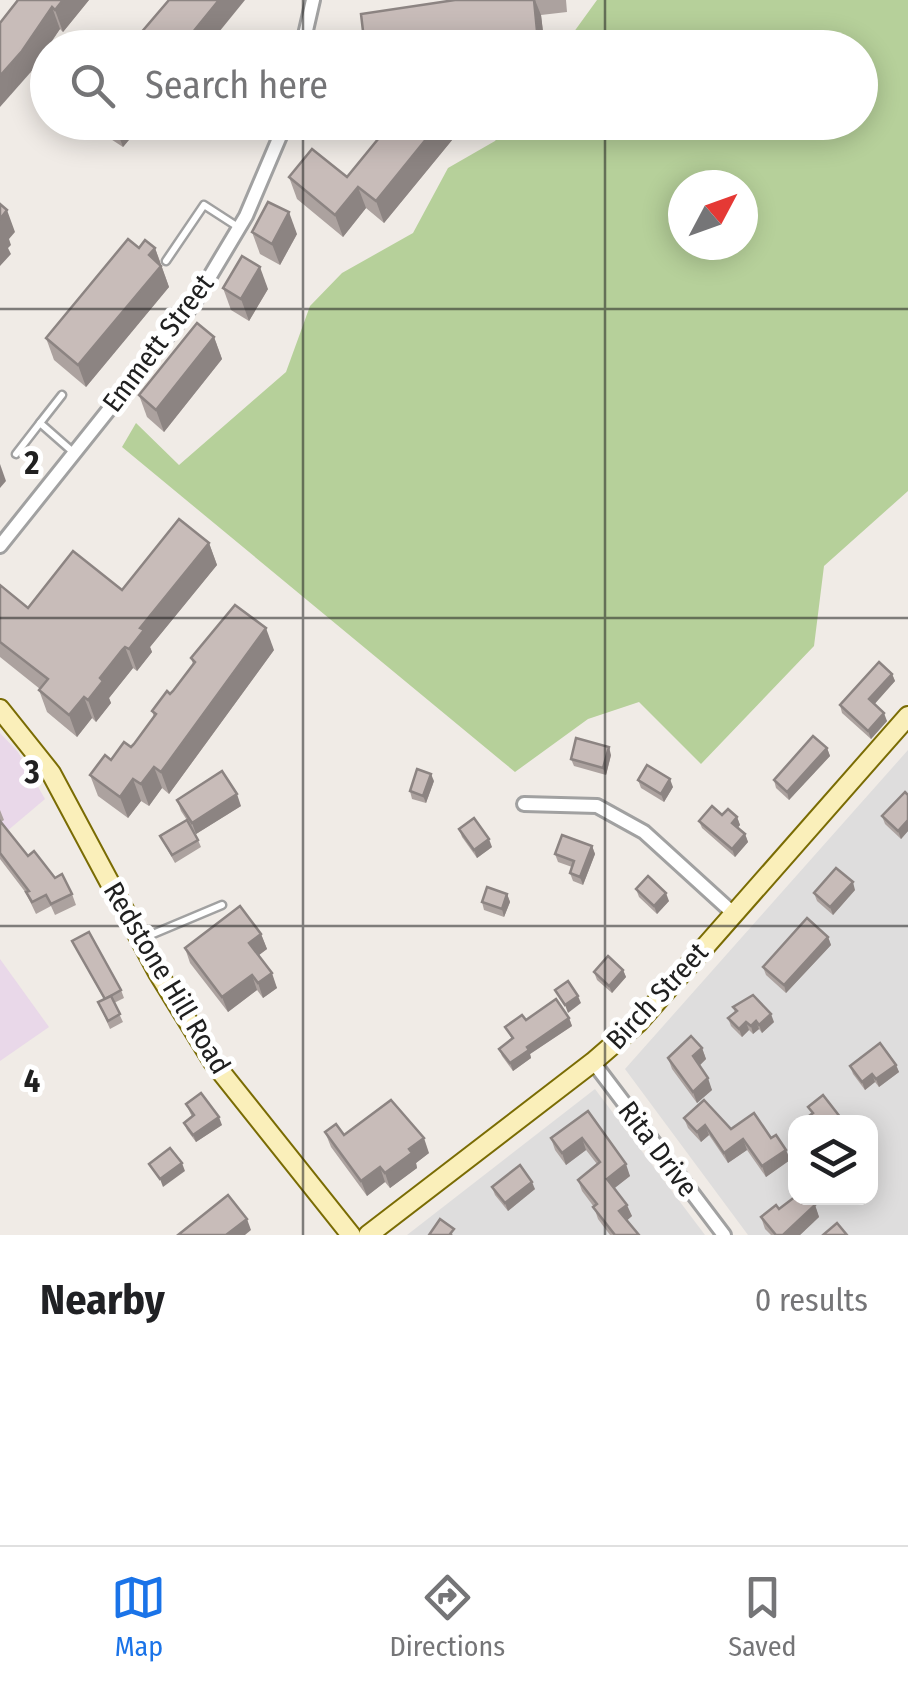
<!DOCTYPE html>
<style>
:root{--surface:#fff;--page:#f6f6f6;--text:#202124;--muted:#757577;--line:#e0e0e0;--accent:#1a73e8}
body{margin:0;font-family:"Fira Sans Condensed",sans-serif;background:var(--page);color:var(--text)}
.controls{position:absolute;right:30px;bottom:30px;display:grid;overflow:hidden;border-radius:20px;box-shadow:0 5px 25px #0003}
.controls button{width:90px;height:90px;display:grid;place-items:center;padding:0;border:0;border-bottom:2px solid var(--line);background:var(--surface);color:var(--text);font:50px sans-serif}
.compass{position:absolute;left:668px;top:170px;width:90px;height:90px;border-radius:50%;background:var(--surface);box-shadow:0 5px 25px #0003;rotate:49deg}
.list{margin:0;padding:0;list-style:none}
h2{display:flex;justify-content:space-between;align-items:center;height:130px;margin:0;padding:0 40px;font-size:42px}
h2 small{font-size:32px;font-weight:400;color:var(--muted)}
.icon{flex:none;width:55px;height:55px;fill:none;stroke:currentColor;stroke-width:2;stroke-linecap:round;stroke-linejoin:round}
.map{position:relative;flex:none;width:908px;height:1235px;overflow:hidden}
.search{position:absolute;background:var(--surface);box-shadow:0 5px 25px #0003;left:30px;right:30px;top:30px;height:110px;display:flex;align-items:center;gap:25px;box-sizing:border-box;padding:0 35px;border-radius:55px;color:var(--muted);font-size:38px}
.sheet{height:310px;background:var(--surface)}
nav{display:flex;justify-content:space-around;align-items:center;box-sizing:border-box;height:140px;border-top:2px solid var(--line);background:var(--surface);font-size:28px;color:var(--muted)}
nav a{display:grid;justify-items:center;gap:5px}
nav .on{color:var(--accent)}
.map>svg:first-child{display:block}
.residential{fill:#dedddd;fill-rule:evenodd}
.industrial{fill:#e9d8e9}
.forest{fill:#b6d09a;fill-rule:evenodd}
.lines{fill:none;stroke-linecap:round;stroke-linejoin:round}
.service-casing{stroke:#a1a1a1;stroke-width:11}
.minor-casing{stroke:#a1a1a1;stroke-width:18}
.secondary-casing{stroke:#7a6c04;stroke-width:22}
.service{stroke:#fff;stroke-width:6}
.minor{stroke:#fff;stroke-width:12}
.secondary{stroke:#faefba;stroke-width:18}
.wall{fill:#aca29f}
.shaded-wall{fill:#8c8482}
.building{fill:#c8bcb9;stroke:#8c8482;stroke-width:2.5}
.grid{fill:none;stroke:#202020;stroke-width:2.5;stroke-opacity:0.55}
.labels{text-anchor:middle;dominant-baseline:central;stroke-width:10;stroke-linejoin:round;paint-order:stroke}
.street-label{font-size:28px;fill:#202020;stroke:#fff}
.grid-label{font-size:32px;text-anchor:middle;font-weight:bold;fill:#202020;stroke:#fff;stroke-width:10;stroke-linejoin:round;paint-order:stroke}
</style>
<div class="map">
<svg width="908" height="1235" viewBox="0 0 908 1235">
<rect width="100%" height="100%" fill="#f0ebe6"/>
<g class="residential">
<path d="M 908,750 L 908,1235 L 748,1235 L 625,1069 ZM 796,1122 L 870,1122 L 870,1198 L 796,1198 Z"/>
<polygon points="595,1089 705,1235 407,1235"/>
</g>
<g class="industrial">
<polygon points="0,733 18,752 45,799 0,837"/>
<polygon points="0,959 49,1027 0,1061"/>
</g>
<path class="forest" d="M 597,0 L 908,0 L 908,491 L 824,566 L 814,646 L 701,764 L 639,702 L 588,719 L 515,772 L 122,447 L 136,423 L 179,465 L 286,372 L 310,306 L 342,273 L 413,233 L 448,168 L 495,141 L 509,123 L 860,122 L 860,48 L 563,47 ZM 683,185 L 743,185 L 743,245 L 683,245 Z"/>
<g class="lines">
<g class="service-casing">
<g id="service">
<polyline points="166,261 204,205 238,227"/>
<polyline points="40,423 62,395"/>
<polyline points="16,454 40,423 73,452"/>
<polyline points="141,939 222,905"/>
</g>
</g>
<g class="minor-casing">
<g id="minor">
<polyline points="302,48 313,0"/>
<polyline points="0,546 194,303 246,216 286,122"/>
<polyline points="524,804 597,806 644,832 733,913"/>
<polyline points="593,1062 724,1235"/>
</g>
</g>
<g class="secondary-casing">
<g id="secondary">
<polyline points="0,709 51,773 158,973 213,1062 351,1235"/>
<polyline points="368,1235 593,1062 638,1023 908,716"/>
</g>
</g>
<use href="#service" class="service"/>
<use href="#minor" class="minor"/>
<use href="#secondary" class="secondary"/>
</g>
<g class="wall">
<polygon points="18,0 89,0 63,32 60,29 30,73"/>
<polygon points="455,0 566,0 567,12 541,15 545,48 365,48"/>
<polygon points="96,122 144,122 123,147 100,132"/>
<polygon points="457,134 384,223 366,208 343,237 297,199 289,177 347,177"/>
<polygon points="252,232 297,234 280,265 260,254"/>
<polygon points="139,248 155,248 169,287 86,387 54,360 46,338"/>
<polygon points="223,288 268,289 249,321 231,310"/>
<polygon points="214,337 222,359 164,432 147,417 139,395"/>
<polygon points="209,543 217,565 150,647 152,652 137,671 133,668 109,698 111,703 96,722 92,718 77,737 47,712 39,690 40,689 0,657 0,585 28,608 122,590"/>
<polygon points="274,650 169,794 162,788 149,806 141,801 128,818 98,796 90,775 131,747 154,717 152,711 170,694 193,664 191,658"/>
<polygon points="892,674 895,681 874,704 887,721 871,739 842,713 840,705"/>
<polygon points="827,748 830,756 789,800 776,788 774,780"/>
<polygon points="611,755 606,775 574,766 571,759"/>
<polygon points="638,780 673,787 664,802 641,788"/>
<polygon points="434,781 426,803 412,799 410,791"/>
<polygon points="908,795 908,831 901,839 885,824 882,816"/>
<polygon points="177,800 241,806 196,834 181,811"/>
<polygon points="0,810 4,820 1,822 28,856 72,894 76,905 55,915 51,906 36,914 26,893 0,859"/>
<polygon points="722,815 737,817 740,825 737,828 745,834 748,842 735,857 702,828 699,821"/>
<polygon points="459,829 492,847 477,858 462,837"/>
<polygon points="160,836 198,840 201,847 175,863"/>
<polygon points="592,846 595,854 583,885 573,881 570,873 572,867 558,862 555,854"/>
<polygon points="636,889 669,901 657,914 639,897"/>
<polygon points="855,890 833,915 817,901 814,893"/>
<polygon points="507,894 510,902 504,917 484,910 482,902"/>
<polygon points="261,934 267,949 259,955 277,988 263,998 257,990 228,1012 190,963 185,948"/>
<polygon points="828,937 831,945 786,993 766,975 763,967"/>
<polygon points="72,941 121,990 124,998 114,1003 123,1022 110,1029 98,1002 104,999"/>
<polygon points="623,970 626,977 612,993 597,980 594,972"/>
<polygon points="733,1007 774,1022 762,1033 759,1029 753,1034 749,1030 742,1037 731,1026 728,1018 735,1012"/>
<polygon points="569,1018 572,1026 530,1054 531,1058 513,1071 502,1056 499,1049 512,1039 505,1027 526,1020"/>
<polygon points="702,1048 706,1059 699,1066 712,1090 697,1103 672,1069 668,1058"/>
<polygon points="896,1065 899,1072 879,1087 875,1082 865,1090 853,1074 850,1066"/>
<polygon points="186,1104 222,1125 196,1142 187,1130 184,1123 192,1117"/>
<polygon points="588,1111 630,1176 614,1188 632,1216 627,1220 638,1235 610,1235 598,1219 594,1207 582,1191 578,1180 597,1164 586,1150 566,1165 555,1150 551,1138"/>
<polygon points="684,1118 771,1138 786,1150 790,1160 766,1177 747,1150 728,1163 709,1135 701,1142 688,1128"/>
<polygon points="325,1132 344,1135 429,1153 416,1163 417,1168 390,1188 385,1182 367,1196 331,1147"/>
<polygon points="492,1187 535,1189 508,1211 495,1195"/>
<polygon points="815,1205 819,1217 800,1235 771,1235 765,1229 761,1217 779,1209"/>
</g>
<g class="shaded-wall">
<polygon points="63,0 89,0 63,32 55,10"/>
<polygon points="219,0 245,0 206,48 180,48"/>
<polygon points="534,0 535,0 541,15 545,48 543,48 537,31"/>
<polygon points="52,7 60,29 30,73 0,107 0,76"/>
<polygon points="118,122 144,122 123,147 115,126"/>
<polygon points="440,122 452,122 457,134 384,223 376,201"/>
<polygon points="358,187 366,208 343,237 335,215"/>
<polygon points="7,210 15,232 9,239 11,245 8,248 11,254 0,266 0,219"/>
<polygon points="289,212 297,234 280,265 272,244"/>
<polygon points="155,248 169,287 86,387 78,365"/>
<polygon points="260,267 268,289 249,321 241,299"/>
<polygon points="214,337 222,359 164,432 156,410"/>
<polygon points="0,464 6,481 0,488"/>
<polygon points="209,543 217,565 150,647 152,652 137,671 129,649 140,628"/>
<polygon points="266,628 274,650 169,794 161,772"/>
<polygon points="125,647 133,668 109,698 111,703 96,722 88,700 100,678"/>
<polygon points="892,674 895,681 872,707 869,699"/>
<polygon points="84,697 92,718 77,737 69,715"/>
<polygon points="884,713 887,721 871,739 868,731"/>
<polygon points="609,747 611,755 606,775 603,768"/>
<polygon points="827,748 830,756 789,800 787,792"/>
<polygon points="154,767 162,788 149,806 141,784"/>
<polygon points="431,774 434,781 426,803 423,796"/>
<polygon points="133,779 141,801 128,818 120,797"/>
<polygon points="670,779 673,787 664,802 661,794"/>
<polygon points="237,794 241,806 196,834 192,823"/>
<polygon points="737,817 740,825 735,831 732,823"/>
<polygon points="908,820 908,831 901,839 898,831"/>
<polygon points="745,834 748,842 735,857 732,849"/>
<polygon points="489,839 492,847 477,858 474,850"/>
<polygon points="592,846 595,854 583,885 580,877"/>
<polygon points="853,882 855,890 833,915 830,907"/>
<polygon points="666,893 669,901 657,914 654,906"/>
<polygon points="507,894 510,902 504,917 502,909"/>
<polygon points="261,934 267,949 255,958 249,943"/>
<polygon points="828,937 831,945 786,993 784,985"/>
<polygon points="623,970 626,977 612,993 609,986"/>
<polygon points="272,973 277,988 263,998 258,983"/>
<polygon points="252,975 257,990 228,1012 222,997"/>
<polygon points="578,996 581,1003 568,1013 565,1005"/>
<polygon points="771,1014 774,1022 762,1033 759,1025"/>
<polygon points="569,1018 572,1026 530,1054 531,1058 513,1071 510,1063 527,1047"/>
<polygon points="756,1021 759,1029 753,1034 751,1026"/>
<polygon points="746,1022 749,1030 742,1037 739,1029"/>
<polygon points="702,1048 706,1059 697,1068 693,1056"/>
<polygon points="896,1065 899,1072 879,1087 876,1079"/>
<polygon points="872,1074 875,1082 865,1090 862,1082"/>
<polygon points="708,1078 712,1090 697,1103 693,1092"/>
<polygon points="219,1117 222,1125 196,1142 193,1135"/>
<polygon points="705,1125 709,1135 701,1142 697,1132"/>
<polygon points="424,1138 429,1153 416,1163 417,1168 390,1188 385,1173 409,1149"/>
<polygon points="582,1138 586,1150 566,1165 562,1153"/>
<polygon points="743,1139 747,1150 728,1163 724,1153"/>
<polygon points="786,1150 790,1160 766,1177 762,1166"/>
<polygon points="182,1163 185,1171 163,1187 160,1179"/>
<polygon points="626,1164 630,1176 611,1191 607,1179"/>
<polygon points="380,1167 385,1182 367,1196 361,1181"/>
<polygon points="532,1182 535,1189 508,1211 505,1203"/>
<polygon points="627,1205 632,1216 624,1223 619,1211"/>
<polygon points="815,1205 819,1217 800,1235 783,1235"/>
<polygon points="247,1219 251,1230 245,1235 226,1235"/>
</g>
<g class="building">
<polygon points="18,0 63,0 55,10 52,7 22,51 0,76 0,23"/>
<polygon points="169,0 219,0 180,48 128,48"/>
<polygon points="455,0 534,0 537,31 398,48 365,48 361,14"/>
<polygon points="392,122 440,122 376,201 358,187 335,215 289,177 312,149 347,177"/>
<polygon points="268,202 289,212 272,244 252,232"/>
<polygon points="0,204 7,210 0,219"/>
<polygon points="128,239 139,248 145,240 155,248 149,255 161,266 78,365 46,338"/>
<polygon points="242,256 260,267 241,299 223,288"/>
<polygon points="197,323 214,337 156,410 139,395"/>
<polygon points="179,519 209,543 140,628 144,630 129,649 125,647 122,650 100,678 103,681 88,700 84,697 69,715 39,690 48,679 0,642 0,585 28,608 73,551 122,590"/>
<polygon points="235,605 266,628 161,772 154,767 141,784 133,779 120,797 90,775 105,755 111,760 124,742 131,747 134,744 156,714 152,711 167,691 170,694 173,691 195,662 191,658"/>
<polygon points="879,662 892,674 869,699 884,713 868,731 840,705"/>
<polygon points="813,736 827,748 787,792 774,780"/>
<polygon points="576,738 609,747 603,768 571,759"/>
<polygon points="647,765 670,779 661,794 638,780"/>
<polygon points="417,769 431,774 423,796 410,791"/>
<polygon points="222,771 237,794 192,823 177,800"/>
<polygon points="905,792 908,795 908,820 898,831 882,816"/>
<polygon points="712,806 722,815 728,809 737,817 732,823 745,834 732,849 699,821"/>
<polygon points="474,818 489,839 474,850 459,829"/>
<polygon points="187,820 198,840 172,855 160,836"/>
<polygon points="0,821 28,856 34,851 55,878 62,874 72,894 51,904 46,895 32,902 26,892 29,891 0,853"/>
<polygon points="562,835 592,846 580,877 570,873 574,861 555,854"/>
<polygon points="836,868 853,882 830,907 814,893"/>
<polygon points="648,876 666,893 654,906 636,889"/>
<polygon points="487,887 507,894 502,909 482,902"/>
<polygon points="240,906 261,934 249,943 272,973 258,983 252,975 222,997 185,948"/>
<polygon points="807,918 828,937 784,985 763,967"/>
<polygon points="89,932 121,990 105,999 72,941"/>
<polygon points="608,956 623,970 609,986 594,972"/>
<polygon points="568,981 578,996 565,1005 555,990"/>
<polygon points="753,995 771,1014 759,1025 756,1021 751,1026 746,1022 739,1029 728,1018 737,1011 733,1007"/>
<polygon points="111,996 120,1014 108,1021 98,1002"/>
<polygon points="556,999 569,1018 527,1047 529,1050 510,1063 499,1049 513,1038 505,1027 522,1015 526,1020"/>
<polygon points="691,1036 702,1048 693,1056 708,1078 693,1092 668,1058"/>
<polygon points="880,1043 896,1065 876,1079 872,1074 862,1082 850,1066"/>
<polygon points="201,1093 219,1117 193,1135 184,1123 194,1115 186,1104"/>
<polygon points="823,1095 844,1122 808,1122 805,1119 813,1113 808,1107"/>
<polygon points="391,1100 424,1138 409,1149 412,1153 385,1173 380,1167 361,1181 325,1132 336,1124 344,1135"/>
<polygon points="704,1100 731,1129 754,1113 771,1138 776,1135 786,1150 762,1166 743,1139 724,1153 705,1125 697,1132 684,1118"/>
<polygon points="588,1111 626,1164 607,1179 627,1205 619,1211 639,1235 615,1235 593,1207 597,1204 578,1180 600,1162 582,1138 562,1153 551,1138"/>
<polygon points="170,1148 182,1163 160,1179 149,1164"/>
<polygon points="520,1165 532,1182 505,1203 492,1187"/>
<polygon points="228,1195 247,1219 226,1235 178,1235"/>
<polygon points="796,1196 796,1198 809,1198 815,1205 783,1235 776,1235 761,1217 776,1205 779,1209"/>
<polygon points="440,1219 454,1229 450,1234 452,1235 429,1235"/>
<polygon points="837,1223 847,1235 823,1235"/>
</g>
<path class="grid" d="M 303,0 L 303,48M 605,0 L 605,48M 303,122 L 303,1235M 605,122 L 605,1235M 0,309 L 908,309M 0,618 L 908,618M 0,926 L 908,926"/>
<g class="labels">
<g class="street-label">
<text transform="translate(158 343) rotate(-53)">Emmett Street</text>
<text transform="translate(167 978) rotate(59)">Redstone Hill Road</text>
<text transform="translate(657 996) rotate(-47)">Birch Street</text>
<text transform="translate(658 1149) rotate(53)">Rita Drive</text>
</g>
</g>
<g class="grid-label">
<text x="32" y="474">2</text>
<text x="32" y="783">3</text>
<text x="32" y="1092">4</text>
</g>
</svg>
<div class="controls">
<button><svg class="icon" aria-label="layers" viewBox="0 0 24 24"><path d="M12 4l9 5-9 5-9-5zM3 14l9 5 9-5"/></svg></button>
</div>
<svg class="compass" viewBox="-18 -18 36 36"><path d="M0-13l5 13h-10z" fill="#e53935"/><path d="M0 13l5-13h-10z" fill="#757577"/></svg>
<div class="search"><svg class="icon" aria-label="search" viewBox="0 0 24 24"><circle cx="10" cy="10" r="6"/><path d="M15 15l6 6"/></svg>Search here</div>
</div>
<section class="sheet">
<h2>Nearby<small>0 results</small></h2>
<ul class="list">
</ul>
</section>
<nav>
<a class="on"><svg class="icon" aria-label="map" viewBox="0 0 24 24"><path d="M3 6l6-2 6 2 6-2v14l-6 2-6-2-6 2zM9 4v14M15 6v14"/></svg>Map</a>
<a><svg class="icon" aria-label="directions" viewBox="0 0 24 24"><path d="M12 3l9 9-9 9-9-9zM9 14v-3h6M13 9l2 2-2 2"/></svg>Directions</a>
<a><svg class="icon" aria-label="saved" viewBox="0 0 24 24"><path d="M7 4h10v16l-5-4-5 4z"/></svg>Saved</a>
</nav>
